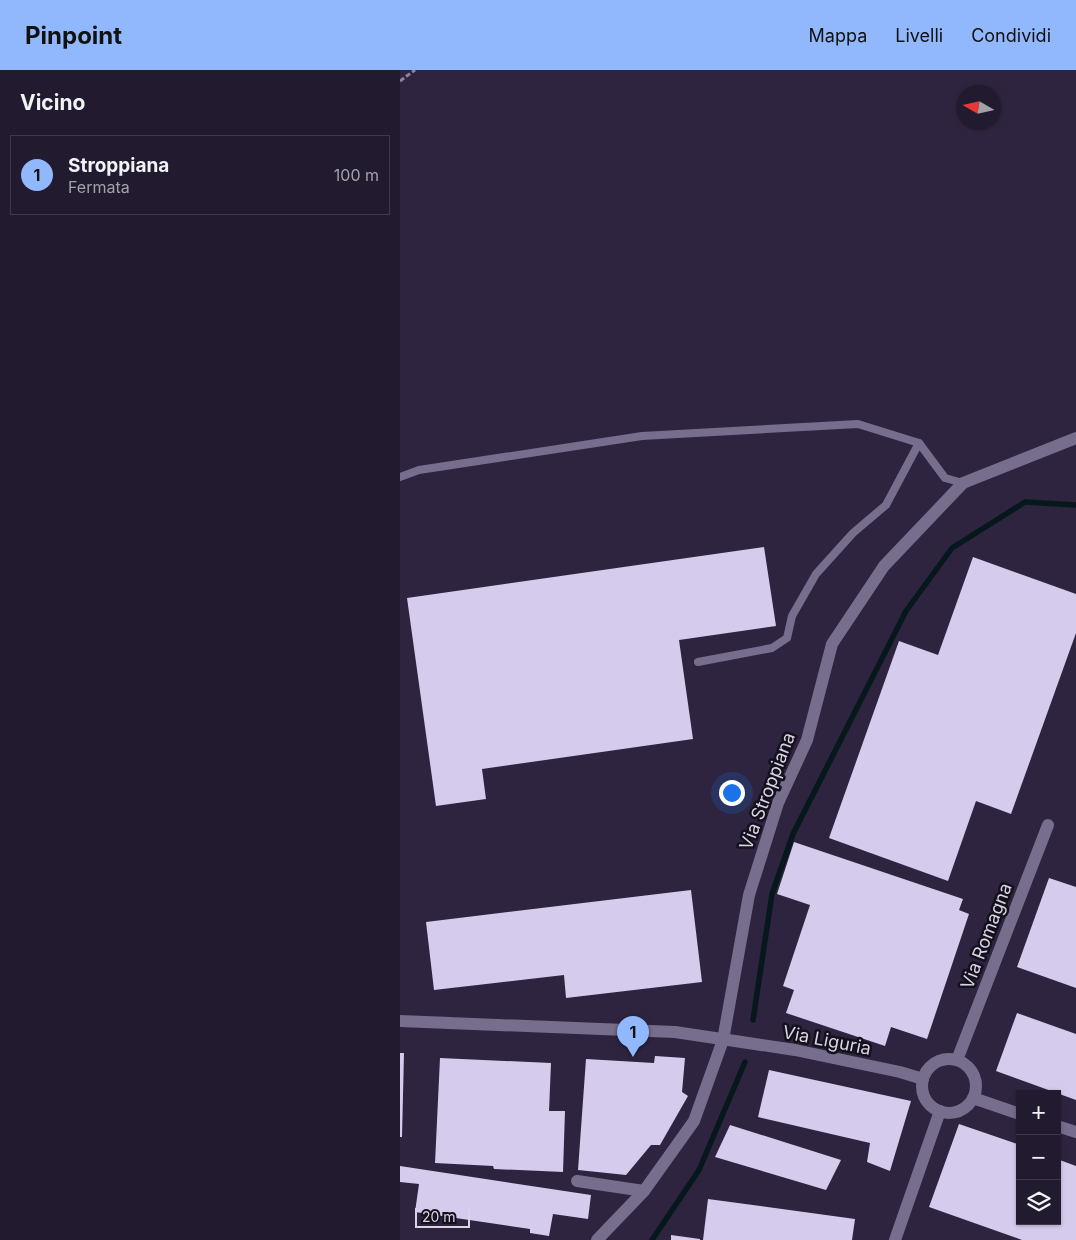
<!DOCTYPE html>
<html lang="it">
<meta charset="utf-8">
<style>
:root{--surface:#221b2f;--page:#2a2437;--text:#f1f3f6;--muted:#a2a1aa;--line:#3f394b;--accent:#91b8fd}
body{margin:0;font-family:Inter,sans-serif;background:var(--page);color:var(--text)}
.controls{position:absolute;right:15px;bottom:15px;display:grid;overflow:hidden;border-radius:0px;box-shadow:0 1px 4px #0004}
.controls button{width:45px;height:45px;display:grid;place-items:center;padding:0;border:0;border-bottom:1px solid var(--line);background:var(--surface);color:var(--text);font:25px sans-serif}
.compass{position:absolute;left:556px;top:15px;width:45px;height:45px;border-radius:50%;background:var(--surface);box-shadow:0 1px 4px #0004;rotate:279deg}
.scale{position:absolute;left:15px;bottom:12px;width:55px;box-sizing:border-box;padding-left:5px;border:2px solid #dad4e6;border-top:0;font-size:14px;line-height:18px;white-space:nowrap;color:#dad4e6;-webkit-text-stroke:4px #14101c;paint-order:stroke}
.you{position:absolute;left:331px;top:722px;width:18px;height:18px;margin:-12px;border:4px solid #fff;border-radius:50%;background:#1a73e8;box-shadow:0 0 0 8px #1a73e833}
.badge{display:grid;place-items:center;width:32px;height:32px;border-radius:50%;background:var(--accent);color:#111;font-size:16px;font-weight:700}
.pin{position:absolute;translate:-50% -41px;filter:drop-shadow(0 1px 2px #0008)}
.pin::after{content:'';position:absolute;top:26px;width:18px;height:15px;background:inherit;clip-path:polygon(0 0,100% 0,50% 100%)}
.list{margin:0;padding:0;list-style:none}
h2{display:flex;justify-content:space-between;align-items:center;height:65px;margin:0;padding:0 20px;font-size:21px}
h2 small{font-size:16px;font-weight:400;color:var(--muted)}
.list li{display:grid;grid-template-columns:32px 1fr auto;gap:15px;align-items:center;box-sizing:border-box;height:80px;margin:0 10px 10px;padding:0 10px;border:1px solid var(--line);border-radius:0px}
.list b{display:block;font-size:19px;white-space:nowrap}
.list p{margin:0;font-size:16px;white-space:nowrap;color:var(--muted)}
.list em{font-size:16px;font-style:normal;color:var(--muted)}
.icon{flex:none;width:28px;height:28px;fill:none;stroke:currentColor;stroke-width:2;stroke-linecap:round;stroke-linejoin:round}
.map{position:relative;flex:none;width:676px;height:1170px;overflow:hidden}
header{display:flex;align-items:center;gap:30px;box-sizing:border-box;height:70px;padding:0 25px;background:var(--accent);color:#111}
header strong{font-size:24px}
nav{display:flex;gap:28px;margin-inline-start:auto;font-size:18px}
main{display:flex}
aside{flex:1;background:var(--surface)}
.map>svg:first-child{display:block}
.lines{fill:none;stroke-linecap:round;stroke-linejoin:round}
.stream{stroke:#07181c;stroke-width:5.5}
.building{fill:#d5cbed}
.path{stroke:#8c849a;stroke-width:3;stroke-dasharray:5 2.5;stroke-linecap:butt}
.lane{stroke:#776d8c;stroke-width:8}
.street{stroke:#776d8c;stroke-width:12}
.secondary{stroke:#776d8c;stroke-width:12}
.labels{text-anchor:middle;dominant-baseline:central;stroke-width:5;stroke-linejoin:round;paint-order:stroke}
.street-label{font-size:18px;fill:#dad4e6;stroke:#14101c}
</style>
<header>
<strong>Pinpoint</strong>
<nav><a>Mappa</a><a>Livelli</a><a>Condividi</a></nav>
</header>
<main>
<aside>
<h2>Vicino<small></small></h2>
<ul class="list">
<li><span class="badge">1</span><div><b>Stroppiana</b><p>Fermata</p></div><em>100 m</em></li>
</ul>
</aside>
<div class="map">
<svg width="676" height="1170" viewBox="0 0 676 1170">
<rect width="100%" height="100%" fill="#2e243f"/>
<g class="lines">
<g class="stream">
<polyline points="353,950 372,824 393,764 506,541 552,478 625,432 676,435"/>
<polyline points="252,1170 299,1100 345,992"/>
</g>
</g>
<g class="building">
<polygon points="364,477 376,556 279,570 293,669 82,699 86,729 36,736 7,528"/>
<polygon points="573,487 676,524 676,563 611,744 576,731 548,811 429,768 499,571 538,585"/>
<polygon points="394,772 563,829 559,840 569,844 527,969 491,957 485,976 386,943 394,920 383,916 410,835 377,824"/>
<polygon points="649,808 676,817 676,918 617,897"/>
<polygon points="291,820 302,912 166,928 164,905 34,920 26,852"/>
<polygon points="617,943 676,964 676,1030 596,1001"/>
<polygon points="0,983 4,983 2,1067 0,1067"/>
<polygon points="255,986 285,988 282,1022 288,1026 260,1075 251,1075 226,1105 178,1100 186,989 254,993"/>
<polygon points="40,988 151,993 149,1041 165,1041 163,1102 94,1099 93,1096 35,1093"/>
<polygon points="369,1000 511,1031 490,1101 467,1092 470,1073 358,1047"/>
<polygon points="559,1054 620,1075 620,1151 657,1151 657,1089 676,1096 676,1170 622,1170 529,1137"/>
<polygon points="330,1055 441,1090 426,1120 315,1087"/>
<polygon points="0,1096 191,1125 188,1149 153,1144 149,1166 130,1163 130,1159 15,1142 19,1114 0,1112"/>
<polygon points="308,1129 455,1149 452,1170 303,1170"/>
<polygon points="271,1165 300,1169 300,1170 271,1170"/>
</g>
<g class="lines">
<polyline class="path" points="0,11 15,0"/>
<g class="lane">
<polyline points="0,407 19,400 242,366 458,354 519,373 545,408 563,413"/>
<polyline points="298,592 372,578 387,568 392,546 416,504 453,463 486,435 519,373"/>
</g>
<g class="street">
<polyline points="557,990 648,755"/>
<polyline points="177,1111 244,1121"/>
<polyline points="197,1170 244,1121 294,1051 323,970 349,825 378,733 407,670 432,574 484,496 563,413 676,368"/>
<polyline points="495,1170 540,1041"/>
</g>
<g class="secondary">
<polyline points="0,951 275,962 395,980 500,1002 523,1009"/>
<circle cx="549" cy="1016" r="27"/>
<polyline points="573,1028 620,1044"/>
<polyline points="657,1056 676,1062"/>
</g>
</g>
<g class="labels">
<g class="street-label">
<text transform="translate(367 721) rotate(-69)">Via Stroppiana</text>
<text transform="translate(586 866) rotate(-69)">Via Romagna</text>
<text transform="translate(427 970) rotate(11)">Via Liguria</text>
</g>
</g>
</svg>
<div class="controls">
<button>+</button>
<button>−</button>
<button><svg class="icon" aria-label="layers" viewBox="0 0 24 24"><path d="M12 4l9 5-9 5-9-5zM3 14l9 5 9-5"/></svg></button>
</div>
<svg class="compass" viewBox="-18 -18 36 36"><path d="M0-13l5 13h-10z" fill="#e53935"/><path d="M0 13l5-13h-10z" fill="#a2a1aa"/></svg>
<div class="scale">20 m</div>
<div class="you"></div>
<div class="pin badge" style="left:233px;top:987px">1</div>
</div>
</main>
